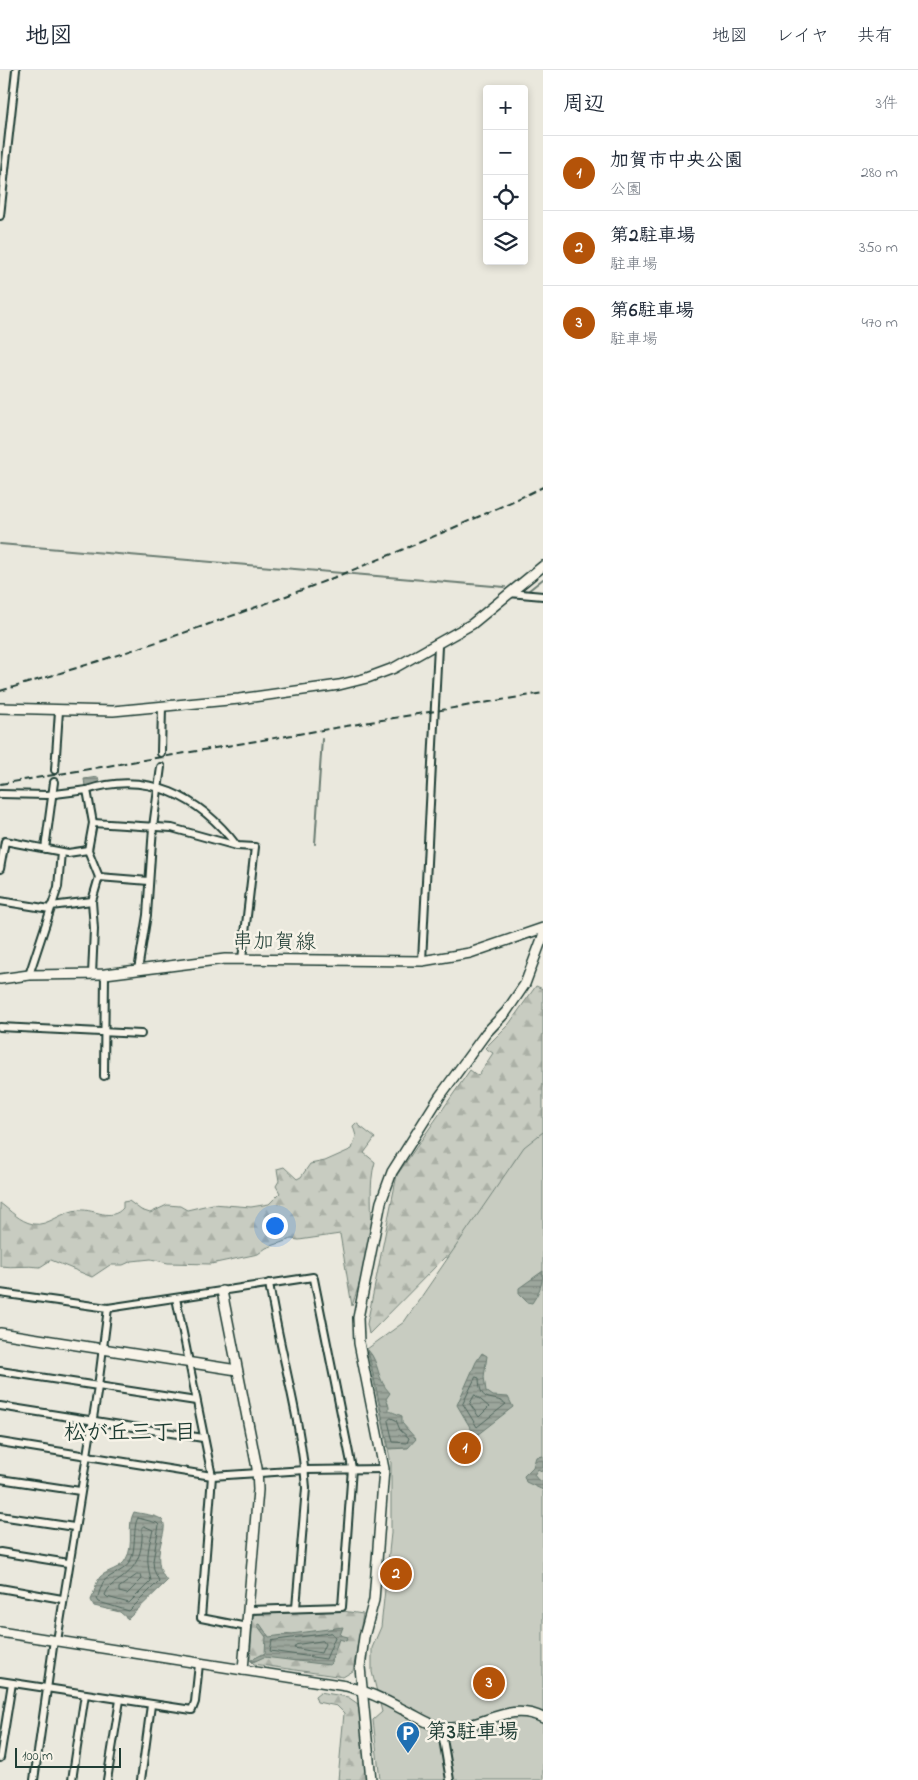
<!DOCTYPE html>
<html lang="ja">
<meta charset="utf-8">
<style>
:root{--surface:#fff;--page:#f2f2f3;--text:#1f2937;--muted:#747a83;--line:#e0e1e3;--accent:#b45309}
body{margin:0;font-family:"Indie Flower","Klee One",sans-serif;background:var(--page);color:var(--text)}
.controls{position:absolute;right:15px;top:15px;display:grid;overflow:hidden;border-radius:5px;box-shadow:0 2px 8px #0003}
.controls button{width:45px;height:45px;display:grid;place-items:center;padding:0;border:0;border-bottom:1px solid var(--line);background:var(--surface);color:var(--text);font:25px sans-serif}
.scale{position:absolute;left:15px;bottom:12px;width:106px;box-sizing:border-box;padding-left:5px;border:2px solid #1f3d34;border-top:0;font-size:14px;line-height:18px;white-space:nowrap;color:#1f3d34;-webkit-text-stroke:4px #f7f3e8;paint-order:stroke}
.you{position:absolute;left:274px;top:1155px;width:18px;height:18px;margin:-12px;border:4px solid #fff;border-radius:50%;background:#1a73e8;box-shadow:0 0 0 8px #1a73e833}
.badge{display:grid;place-items:center;width:32px;height:32px;border-radius:50%;background:var(--accent);color:#fff;font-size:16px;font-weight:700}
.pin{position:absolute;translate:-50% -50%;border:2px solid #fff;box-shadow:0 1px 5px #0006}
.list{margin:0;padding:0;list-style:none}
h2{display:flex;justify-content:space-between;align-items:center;height:65px;margin:0;padding:0 20px;font-size:21px}
h2 small{font-size:16px;font-weight:400;color:var(--muted)}
.list li{display:grid;grid-template-columns:32px 1fr auto;gap:15px;align-items:center;box-sizing:border-box;height:75px;padding:0 20px;border-top:1px solid var(--line)}
.list b{display:block;font-size:19px;white-space:nowrap}
.list p{margin:0;font-size:16px;white-space:nowrap;color:var(--muted)}
.list em{font-size:16px;font-style:normal;color:var(--muted)}
.icon{flex:none;width:28px;height:28px;fill:none;stroke:currentColor;stroke-width:2;stroke-linecap:round;stroke-linejoin:round}
.map{position:relative;flex:none;width:543px;height:1710px;overflow:hidden}
header{display:flex;align-items:center;gap:30px;box-sizing:border-box;height:70px;padding:0 25px;background:var(--surface);border-bottom:1px solid var(--line)}
header strong{font-size:24px}
nav{display:flex;gap:28px;margin-inline-start:auto;font-size:18px}
main{display:flex}
aside{flex:1;background:var(--surface)}
.map>svg:first-child{display:block}
.forest{fill:url(#forest-firs);stroke:#74847a}
.park{fill:#c8ccc1;stroke:#74847a}
.water{fill:url(#water-rules);stroke:#6a7c72}
.lines{fill:none;stroke-linecap:round;stroke-linejoin:round}
.shore{stroke:#51675e;stroke-width:1}
.stream{stroke:#6a7c72;stroke-width:2}
.street-tunnel{stroke:#c1c6bb;stroke-width:6;stroke-dasharray:6 3;stroke-linecap:butt}
.street-casing{stroke:#1f3d34;stroke-width:10}
.secondary-casing{stroke:#1f3d34;stroke-width:12}
.street{stroke:#f7f3e8;stroke-width:6}
.secondary{stroke:#f7f3e8;stroke-width:9}
.rail{stroke:#1f3d34;stroke-width:2;stroke-dasharray:8 4;stroke-linecap:butt}
.labels{text-anchor:middle;dominant-baseline:central;stroke-width:5;stroke-linejoin:round;paint-order:stroke}
.street-label{font-size:21px;fill:#1f3d34;stroke:#f7f3e8}
.poi-label{font-size:21px;font-weight:bold;fill:#1f3d34;stroke:#f7f3e8;text-anchor:start}
.neighbourhood-label{font-size:22px;font-weight:bold;fill:#1f3d34;stroke:#f7f3e8}
</style>
<header>
<strong>地図</strong>
<nav><a>地図</a><a>レイヤ</a><a>共有</a></nav>
</header>
<main>
<div class="map">
<svg width="543" height="1710" viewBox="0 0 543 1710">
<defs>
<pattern id="forest-firs" width="22" height="20" patternUnits="userSpaceOnUse" patternTransform="scale(1.25)"><rect width="22" height="20" fill="#c8ccc1"/><path d="M5 1l3.5 6h-7zM16 11l3.5 6h-7z" fill="#abb0a6"/></pattern>
<pattern id="water-rules" width="6" height="5" patternUnits="userSpaceOnUse" patternTransform="scale(1.25)"><rect width="6" height="5" fill="#9ca69c"/><path d="M0 2.5h6" fill="none" stroke="#7f8880"/></pattern>
</defs>
<rect width="100%" height="100%" fill="#eae8dd"/>
<filter id="ink" filterUnits="userSpaceOnUse"><feTurbulence type="fractalNoise" baseFrequency=".02" numOctaves="2"/><feDisplacementMap in="SourceGraphic" scale="10" xChannelSelector="R" yChannelSelector="G"/><feConvolveMatrix kernelMatrix="1 2 1 2 8 2 1 2 1" color-interpolation-filters="sRGB"/></filter>
<g filter="url(#ink)">
<g class="forest">
<polygon points="536,916 543,919 543,1096 469,1189 445,1187 369,1264 367,1254 397,1105 470,1000 478,1006 493,983 485,978 509,954"/>
<path d="M 356,1053 L 375,1068 L 364,1083 L 375,1092 C 368,1115 373,1141 371,1165 C 369,1189 359,1213 352,1236 L 340,1164 L 299,1170 L 291,1169 L 266,1178 L 258,1184 L 211,1194 L 168,1193 L 151,1189 L 132,1191 L 123,1195 L 110,1195 L 92,1207 L 51,1190 L 40,1197 C 26,1195 14,1198 0,1196 L 0,1133 C 11,1141 19,1151 33,1154 C 48,1157 63,1140 80,1140 C 95,1139 111,1152 123,1138 L 123,1132 L 129,1131 L 141,1140 L 150,1143 L 167,1135 L 180,1136 L 187,1140 L 213,1134 L 251,1137 L 269,1134 L 280,1123 L 276,1116 L 279,1111 L 277,1099 L 284,1097 L 297,1109 L 301,1107 L 310,1094 L 325,1091 L 352,1079 L 356,1066 L 353,1056 Z"/>
<polygon points="343,1541 363,1544 353,1601 343,1607 254,1594 250,1590 253,1546 256,1544"/>
<polygon points="320,1622 348,1627 358,1634 365,1685 366,1710 338,1710 344,1643 337,1636 317,1632 315,1626"/>
</g>
<polygon class="park" points="543,1062 543,1710 380,1710 373,1650 382,1642 372,1602 372,1578 381,1557 391,1463 391,1393 367,1279 404,1252 524,1077"/>
<g class="water">
<polygon points="98,707 100,713 85,716 84,709"/>
<path d="M 543,1201 C 543,1213 539,1223 532,1233 L 527,1232 L 519,1224 L 519,1218 Z"/>
<path d="M 368,1280 C 380,1293 376,1309 390,1323 L 386,1329 C 394,1345 381,1337 402,1346 L 402,1353 L 416,1369 L 408,1378 L 389,1379 Z"/>
<polygon points="482,1283 487,1286 484,1307 486,1321 493,1326 508,1327 513,1337 477,1365 474,1364 457,1335 476,1292"/>
<polygon points="543,1386 543,1402 538,1399 534,1405 538,1410 543,1411 543,1420 526,1412 524,1406 533,1397 536,1387"/>
<path d="M 134,1442 C 142,1444 155,1445 161,1449 C 173,1458 146,1486 167,1511 L 128,1549 L 120,1542 L 94,1536 L 91,1530 C 94,1524 96,1512 100,1507 C 107,1500 121,1499 126,1489 C 135,1474 126,1456 134,1442 Z"/>
<polygon points="260,1554 269,1567 343,1557 340,1565 348,1567 346,1571 339,1569 330,1595 264,1587 253,1592 251,1590 265,1583 266,1567 257,1555"/>
</g>
<g class="lines">
<g class="shore">
<path d="M 476,1307 L 479,1308 C 480,1336 493,1324 506,1334 L 477,1357 L 463,1334 Z"/>
<polygon points="475,1325 489,1337 479,1347 470,1334"/>
<polygon points="391,1348 396,1350 400,1360 409,1368 407,1373 393,1372 388,1351"/>
<path d="M 138,1448 L 157,1453 L 159,1455 L 153,1491 L 154,1500 L 159,1511 L 129,1541 L 99,1532 L 97,1529 C 99,1524 101,1515 104,1511 C 112,1503 127,1501 131,1489 C 136,1479 133,1453 138,1448 Z"/>
<path d="M 144,1456 L 153,1460 C 147,1482 146,1489 151,1511 L 129,1533 L 107,1527 L 105,1525 C 109,1515 114,1514 122,1508 C 139,1495 143,1479 142,1458 Z"/>
<polygon points="137,1505 141,1505 142,1509 127,1524 119,1522 119,1518"/>
<polygon points="332,1563 335,1567 326,1589 270,1581 272,1571"/>
<polygon points="323,1571 325,1574 321,1583 294,1578 296,1575"/>
</g>
<g class="stream">
<polyline points="0,474 505,517"/>
<polyline points="528,521 543,509"/>
<polyline points="315,774 322,669"/>
</g>
<polyline class="street-tunnel" points="161,683 161,697"/>
<g class="street-casing">
<g id="street">
<polyline points="0,146 16,0"/>
<polyline points="509,523 543,526"/>
<polyline points="161,683 162,636"/>
<polyline points="55,700 59,641"/>
<path d="M 87,720 C 147,700 200,727 237,776 L 255,777 L 242,889"/>
<polyline points="0,724 47,725 87,720 93,753 88,780 99,807 149,811"/>
<polyline points="93,753 172,758 237,776"/>
<polyline points="45,779 54,712"/>
<polyline points="0,799 5,771 68,783 88,780"/>
<polyline points="0,831 50,839"/>
<polyline points="51,836 92,831"/>
<polyline points="422,891 438,576"/>
<polyline points="138,900 147,845 153,757 161,697"/>
<polyline points="29,905 58,817 61,782"/>
<polyline points="92,905 94,859 92,831 99,807"/>
<polyline points="0,957 141,964"/>
<polyline points="104,1006 105,904"/>
<path d="M 269,1213 C 280,1282 301,1349 306,1418 L 296,1538"/>
<polyline points="0,1223 108,1238 313,1207 314,1209 352,1398 342,1537 249,1540"/>
<polyline points="176,1228 212,1406 201,1548 247,1557"/>
<polyline points="0,1301 196,1331"/>
<polyline points="0,1336 203,1368"/>
<polyline points="0,1372 212,1406 305,1400 384,1399"/>
<polyline points="0,1409 80,1421"/>
<polyline points="0,1446 74,1457"/>
<polyline points="0,1482 68,1493"/>
<polyline points="0,1518 62,1529"/>
<polyline points="57,1571 98,1317 108,1238"/>
<polyline points="0,1611 192,1640 195,1632 199,1594"/>
<polyline points="441,1657 450,1710"/>
<polyline points="0,1688 12,1613"/>
<polyline points="34,1710 54,1570"/>
<polyline points="72,1710 85,1624"/>
<polyline points="107,1710 120,1630"/>
<polyline points="141,1710 151,1635"/>
</g>
</g>
<g class="secondary-casing">
<g id="secondary">
<polyline points="0,638 113,641 239,629 339,615 367,608 394,598 472,554 543,496"/>
<polyline points="0,909 29,905 105,904 225,889 422,891 470,883 543,858"/>
<polyline points="222,1221 257,1398 258,1420 243,1600"/>
<polyline points="0,1263 237,1300"/>
<path d="M 0,1562 L 346,1616 C 366,1621 384,1629 402,1639 C 418,1646 429,1656 447,1658 C 481,1660 508,1630 543,1648"/>
<polyline points="371,1710 360,1597 364,1567 374,1530 384,1399 359,1273 358,1248 381,1132 392,1102 440,1026 486,963 506,942 525,914 543,866"/>
</g>
</g>
<use href="#street" class="street"/>
<use href="#secondary" class="secondary"/>
<g class="rail">
<path d="M 0,621 C 186,567 368,500 543,417"/>
<polyline points="0,714 543,623"/>
</g>
</g>
</g>
<defs>
<g id="parking-pin" transform="scale(1.25)"><path d="M0 17L-7.5 6A9.5 9.5 0 1 1 7.5 6Z" fill="#1f6fb2" stroke="#f7f3e8"/><path d="M-3.5-5.5H1a3.5 3.5 0 0 1 0 7H-1V5.5H-3.5ZM-1-3.4V-.6H.8a1.4 1.4 0 0 0 0-2.8Z" fill="#fff"/></g>
</defs>
<g fill-rule="evenodd">
<use href="#parking-pin" x="408" y="1663"/>
</g>
<g class="labels">
<g class="street-label">
<text transform="translate(274 873) rotate(1)">串加賀線</text>
</g>
<g class="poi-label">
<text x="426" y="1663">第3駐車場</text>
</g>
<g class="neighbourhood-label">
<text x="130" y="1364">松が丘三丁目</text>
</g>
</g>
</svg>
<div class="controls">
<button>+</button>
<button>−</button>
<button><svg class="icon" aria-label="locate" viewBox="0 0 24 24"><circle cx="12" cy="12" r="6"/><path d="M12 2v4M12 18v4M2 12h4M18 12h4"/></svg></button>
<button><svg class="icon" aria-label="layers" viewBox="0 0 24 24"><path d="M12 4l9 5-9 5-9-5zM3 14l9 5 9-5"/></svg></button>
</div>
<div class="scale">100 m</div>
<div class="you"></div>
<div class="pin badge" style="left:465px;top:1378px">1</div>
<div class="pin badge" style="left:396px;top:1504px">2</div>
<div class="pin badge" style="left:489px;top:1613px">3</div>
</div>
<aside>
<h2>周辺<small>3件</small></h2>
<ul class="list">
<li><span class="badge">1</span><div><b>加賀市中央公園</b><p>公園</p></div><em>280 m</em></li>
<li><span class="badge">2</span><div><b>第2駐車場</b><p>駐車場</p></div><em>350 m</em></li>
<li><span class="badge">3</span><div><b>第6駐車場</b><p>駐車場</p></div><em>470 m</em></li>
</ul>
</aside>
</main>
